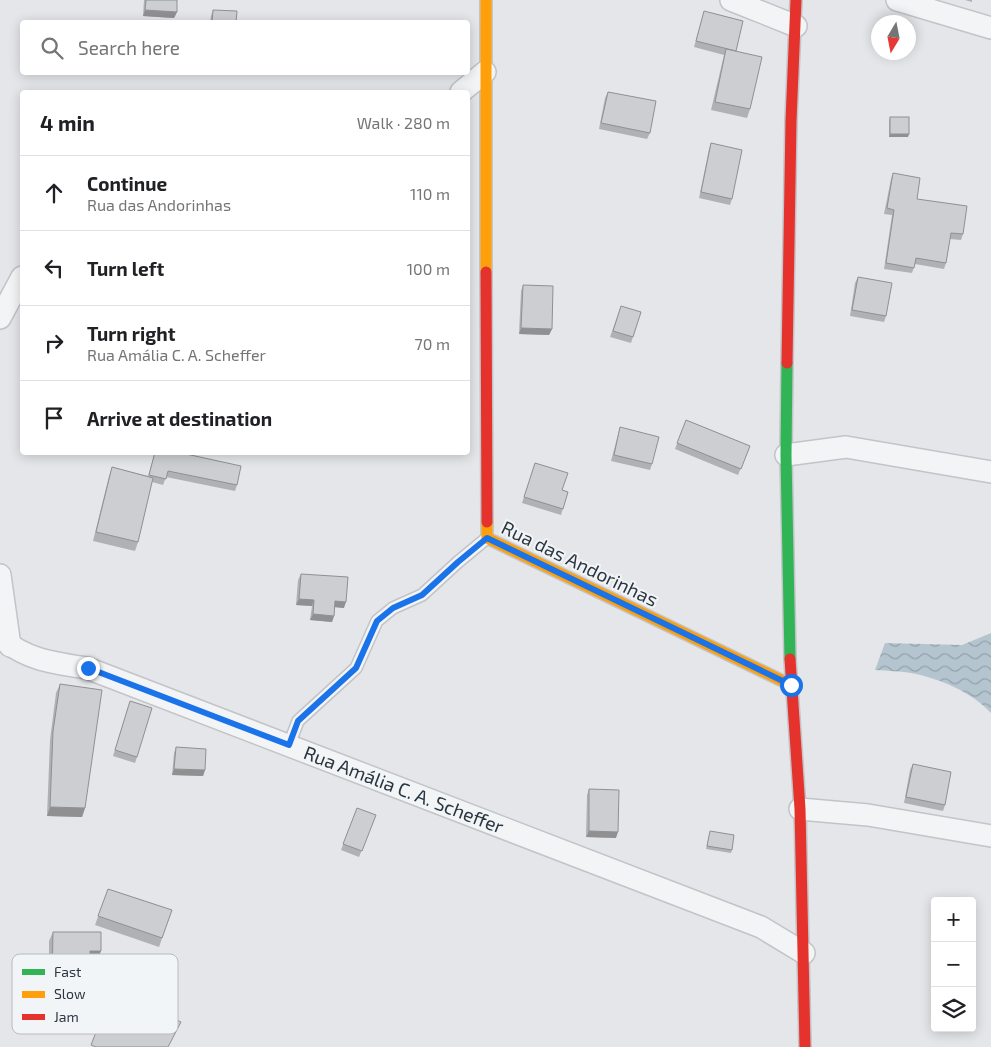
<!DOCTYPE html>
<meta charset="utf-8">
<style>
:root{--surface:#fff;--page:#f2f2f2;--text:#202124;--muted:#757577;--line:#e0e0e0}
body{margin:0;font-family:"Exo 2",sans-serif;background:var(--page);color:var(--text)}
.controls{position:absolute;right:15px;bottom:15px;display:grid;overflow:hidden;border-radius:5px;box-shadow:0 2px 12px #0003}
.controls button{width:45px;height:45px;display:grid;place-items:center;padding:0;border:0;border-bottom:1px solid var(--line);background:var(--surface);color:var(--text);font:25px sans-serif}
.compass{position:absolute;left:871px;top:15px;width:45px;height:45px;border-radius:50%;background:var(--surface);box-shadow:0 2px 12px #0003;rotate:190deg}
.stop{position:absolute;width:15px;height:15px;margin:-11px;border:4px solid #1a73e8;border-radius:50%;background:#fff}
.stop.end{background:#1a73e8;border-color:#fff;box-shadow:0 1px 5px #0008}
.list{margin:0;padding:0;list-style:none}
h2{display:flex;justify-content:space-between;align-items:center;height:65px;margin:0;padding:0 20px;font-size:21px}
h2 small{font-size:16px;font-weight:400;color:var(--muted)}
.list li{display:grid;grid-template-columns:32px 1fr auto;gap:15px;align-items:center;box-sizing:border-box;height:75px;padding:0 20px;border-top:1px solid var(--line)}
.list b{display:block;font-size:19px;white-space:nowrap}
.list p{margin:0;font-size:16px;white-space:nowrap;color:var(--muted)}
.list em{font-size:16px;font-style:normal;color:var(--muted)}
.icon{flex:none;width:28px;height:28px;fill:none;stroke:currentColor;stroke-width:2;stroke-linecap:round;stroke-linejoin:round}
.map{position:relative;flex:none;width:991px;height:1047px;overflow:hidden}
.search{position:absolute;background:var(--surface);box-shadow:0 2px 12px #0003;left:20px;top:20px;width:450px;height:55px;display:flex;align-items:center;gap:12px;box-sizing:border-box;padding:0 18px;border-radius:5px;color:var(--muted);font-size:19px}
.panel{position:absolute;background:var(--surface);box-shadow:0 2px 12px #0003;left:20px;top:90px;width:450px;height:365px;border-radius:5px}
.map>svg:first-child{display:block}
.water{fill:url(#water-waves)}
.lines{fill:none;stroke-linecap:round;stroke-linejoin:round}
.lane-casing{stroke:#c2c4c7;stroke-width:14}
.street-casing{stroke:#c2c4c7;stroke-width:24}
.fast-casing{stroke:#c2c4c7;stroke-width:14}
.slow-casing{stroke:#c2c4c7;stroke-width:14}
.jam-casing{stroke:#c2c4c7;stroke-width:14}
.lane{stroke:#f3f4f5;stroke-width:11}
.street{stroke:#f3f4f5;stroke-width:21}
.fast{stroke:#30b455;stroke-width:11}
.slow{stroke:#ff9f0a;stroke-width:11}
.jam{stroke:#e5322d;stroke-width:11}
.wall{fill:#b0b1b4}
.shaded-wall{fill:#909092}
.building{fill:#cdced1;stroke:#909092}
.route{stroke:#1a73e8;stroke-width:6}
.labels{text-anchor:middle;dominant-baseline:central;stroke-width:4;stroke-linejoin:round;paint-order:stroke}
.street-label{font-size:19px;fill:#2c3640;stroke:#f2f5f7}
.key{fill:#f2f5f7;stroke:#b7bcc0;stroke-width:1}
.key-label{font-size:14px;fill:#2c3640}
</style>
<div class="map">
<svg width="991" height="1047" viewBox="0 0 991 1047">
<defs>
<pattern id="water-waves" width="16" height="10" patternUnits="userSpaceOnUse" patternTransform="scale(1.25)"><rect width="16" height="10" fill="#b5c5d0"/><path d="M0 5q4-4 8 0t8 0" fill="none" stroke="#93a1aa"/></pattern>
</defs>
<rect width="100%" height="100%" fill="#e4e6e9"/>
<path class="water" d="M 991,633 L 991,713 C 972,692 938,678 911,673 C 899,671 887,671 875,670 L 885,643 L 962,645 Z"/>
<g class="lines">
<g class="lane-casing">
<polyline id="lane" points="289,745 298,721 356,668 377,621 393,608 422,595 458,562 487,538"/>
</g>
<g class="street-casing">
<g id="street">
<polyline points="731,0 796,26"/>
<polyline points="897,0 991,28"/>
<polyline points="461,92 485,72"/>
<polyline points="0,318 22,277"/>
<polyline points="786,455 846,447 991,472"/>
<polyline points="0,575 10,646"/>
<path d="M 0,637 C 26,660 54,663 87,668 L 761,927 L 804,953"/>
<polyline points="800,809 868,815 991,836"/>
</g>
</g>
<g class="fast-casing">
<polyline id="fast" points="787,363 786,455 790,659"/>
</g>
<g class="slow-casing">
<g id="slow">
<polyline points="486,272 486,0"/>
<polyline points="487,522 487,538 791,685"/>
</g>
</g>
<g class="jam-casing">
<g id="jam">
<polyline points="486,272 487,522"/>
<polyline points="787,363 791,121 796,0"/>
<polyline points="790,659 800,809 805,1047"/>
</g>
</g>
<use href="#lane" class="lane"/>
<use href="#street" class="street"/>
<use href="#fast" class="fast"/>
<use href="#slow" class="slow"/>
<use href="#jam" class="jam"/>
</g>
<g class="wall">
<polygon points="144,0 177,0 177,12 174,18 143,16"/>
<polygon points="965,0 972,0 972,2"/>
<polygon points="213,10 236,22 210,22 211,16"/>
<polygon points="704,11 736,51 750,109 747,118 711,110 724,55 694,47"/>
<polygon points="608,92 650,133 647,139 599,129 605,98"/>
<polygon points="890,117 908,137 889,137 889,120"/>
<polygon points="711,143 732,199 730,205 699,198 709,149"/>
<polygon points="893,173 917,199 963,234 961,240 950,239 946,263 944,269 915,264 912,273 884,269 892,215 884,214 891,179"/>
<polygon points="858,277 886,316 884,322 850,316 855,283"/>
<polygon points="523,285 552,329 549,335 519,334 521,291"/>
<polygon points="621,306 641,312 631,343 610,337"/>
<polygon points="686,420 750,446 738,475 675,449"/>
<polygon points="620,427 652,464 650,470 611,461"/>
<polygon points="155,452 177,452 237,485 235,491 166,477 163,485 152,482 138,542 135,551 93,541 109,476 112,467 148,476"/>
<polygon points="535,463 562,490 568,492 561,515 522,503"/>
<polygon points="301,574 344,608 335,607 334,616 332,622 310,620 312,606 296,605 298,580"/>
<polygon points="60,684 85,808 82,817 47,816 50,740 56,693"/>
<polygon points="128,707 137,757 135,763 113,756"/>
<polygon points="176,747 205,770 203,776 172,775 174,753"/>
<polygon points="913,764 945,805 943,811 904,803 910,770"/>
<polygon points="589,789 616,838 586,837 587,795"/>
<polygon points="357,808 376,815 359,857 341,850"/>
<polygon points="710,831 732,850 731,853 706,849"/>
<polygon points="108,889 172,910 159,947 95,925"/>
<polygon points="53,932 98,959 90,960 87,987 49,987 49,941"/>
</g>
<g class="shaded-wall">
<polygon points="145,10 177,12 174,18 143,16"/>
<polygon points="890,134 909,134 908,137 889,137"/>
<polygon points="521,328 552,329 549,335 519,334"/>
<polygon points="299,599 314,600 312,606 296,605"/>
<polygon points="335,601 346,602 344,608 333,607"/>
<polygon points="313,614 334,616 332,622 310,620"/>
<polygon points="174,769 205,770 203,776 172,775"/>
<polygon points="50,807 85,808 82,817 47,816"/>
<polygon points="589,831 618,832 616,838 586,837"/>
<polygon points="90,951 101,951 98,959 86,960"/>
<polygon points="52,978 90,978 87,987 49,987"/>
</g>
<g class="building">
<polygon points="146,0 177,0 177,12 145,10"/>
<polygon points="213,10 237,11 236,22 212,22"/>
<polygon points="704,11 743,21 736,51 696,41"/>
<polygon points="726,49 762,57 750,109 715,102"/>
<polygon points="608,92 656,101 650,133 601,123"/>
<rect x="890" y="117" width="19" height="17"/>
<polygon points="711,143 742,150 732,199 701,192"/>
<polygon points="893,173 920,178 917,199 967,206 963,234 951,233 946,263 916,258 914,268 886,263 894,210 887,208"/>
<polygon points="858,277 892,283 886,316 852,310"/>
<polygon points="523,285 553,286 552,329 521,328"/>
<polygon points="621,306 641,312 633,337 613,331"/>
<polygon points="686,420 750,446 741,469 677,443"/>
<polygon points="620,427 659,437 652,464 614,455"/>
<polygon points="155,452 177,452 241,466 237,485 168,471 166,479 149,475"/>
<polygon points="535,463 568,473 562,490 568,492 563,509 524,497"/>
<polygon points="112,467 153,478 138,542 96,532"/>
<polygon points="301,574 348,577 346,602 335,601 334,616 313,614 314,600 299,599"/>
<polygon points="60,684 102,690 85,808 50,807 53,731"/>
<polygon points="130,701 152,708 137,757 115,750"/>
<polygon points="176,747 206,749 205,770 174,769"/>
<polygon points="913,764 951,772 945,805 906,797"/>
<polygon points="589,789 619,790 618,832 589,831"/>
<polygon points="357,808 376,815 362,851 343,844"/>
<polygon points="710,831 734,835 732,850 707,846"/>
<polygon points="108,889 172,910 162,938 98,916"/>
<polygon points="53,932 101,932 101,951 90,951 90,978 52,978"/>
<polygon points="105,1009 146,1025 154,1009 181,1022 168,1047 96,1047 91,1045"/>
</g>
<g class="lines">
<polyline class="route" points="88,668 289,745 298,721 356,668 377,621 393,608 422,595 458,562 487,538 791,685"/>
</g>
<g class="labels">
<g class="street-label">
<text transform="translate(580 563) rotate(26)">Rua das Andorinhas</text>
<text transform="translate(404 789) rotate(21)">Rua Amália C. A. Scheffer</text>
</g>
</g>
<rect x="12" y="954" width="166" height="80" rx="8" class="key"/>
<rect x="22" y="969" width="23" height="6" fill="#30b455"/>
<rect x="22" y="991" width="23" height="7" fill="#ff9f0a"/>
<rect x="22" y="1014" width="23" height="6" fill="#e5322d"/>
<g class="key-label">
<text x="54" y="977">Fast</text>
<text x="54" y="999">Slow</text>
<text x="54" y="1022">Jam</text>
</g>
</svg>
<div class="controls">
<button>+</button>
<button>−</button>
<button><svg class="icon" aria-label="layers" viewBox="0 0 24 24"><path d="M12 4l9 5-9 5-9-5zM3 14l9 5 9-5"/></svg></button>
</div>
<svg class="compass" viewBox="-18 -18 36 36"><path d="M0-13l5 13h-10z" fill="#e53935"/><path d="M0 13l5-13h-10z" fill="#757577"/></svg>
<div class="stop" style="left:791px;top:685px"></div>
<div class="stop end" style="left:88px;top:668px"></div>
<div class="search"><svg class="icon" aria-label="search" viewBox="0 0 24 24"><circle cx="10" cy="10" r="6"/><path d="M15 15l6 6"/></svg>Search here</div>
<section class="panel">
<h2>4 min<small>Walk · 280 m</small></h2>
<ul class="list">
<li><svg class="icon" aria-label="ahead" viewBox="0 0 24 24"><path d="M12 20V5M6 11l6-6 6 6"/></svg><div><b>Continue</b><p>Rua das Andorinhas</p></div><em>110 m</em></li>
<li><svg class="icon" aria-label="left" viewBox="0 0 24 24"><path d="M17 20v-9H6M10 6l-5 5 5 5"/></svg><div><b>Turn left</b></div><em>100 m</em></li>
<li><svg class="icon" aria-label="right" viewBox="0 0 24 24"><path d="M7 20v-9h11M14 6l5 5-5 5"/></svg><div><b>Turn right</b><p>Rua Amália C. A. Scheffer</p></div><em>70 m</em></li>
<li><svg class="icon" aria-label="arrive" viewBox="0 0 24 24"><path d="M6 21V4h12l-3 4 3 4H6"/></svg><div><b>Arrive at destination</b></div></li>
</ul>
</section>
</div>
